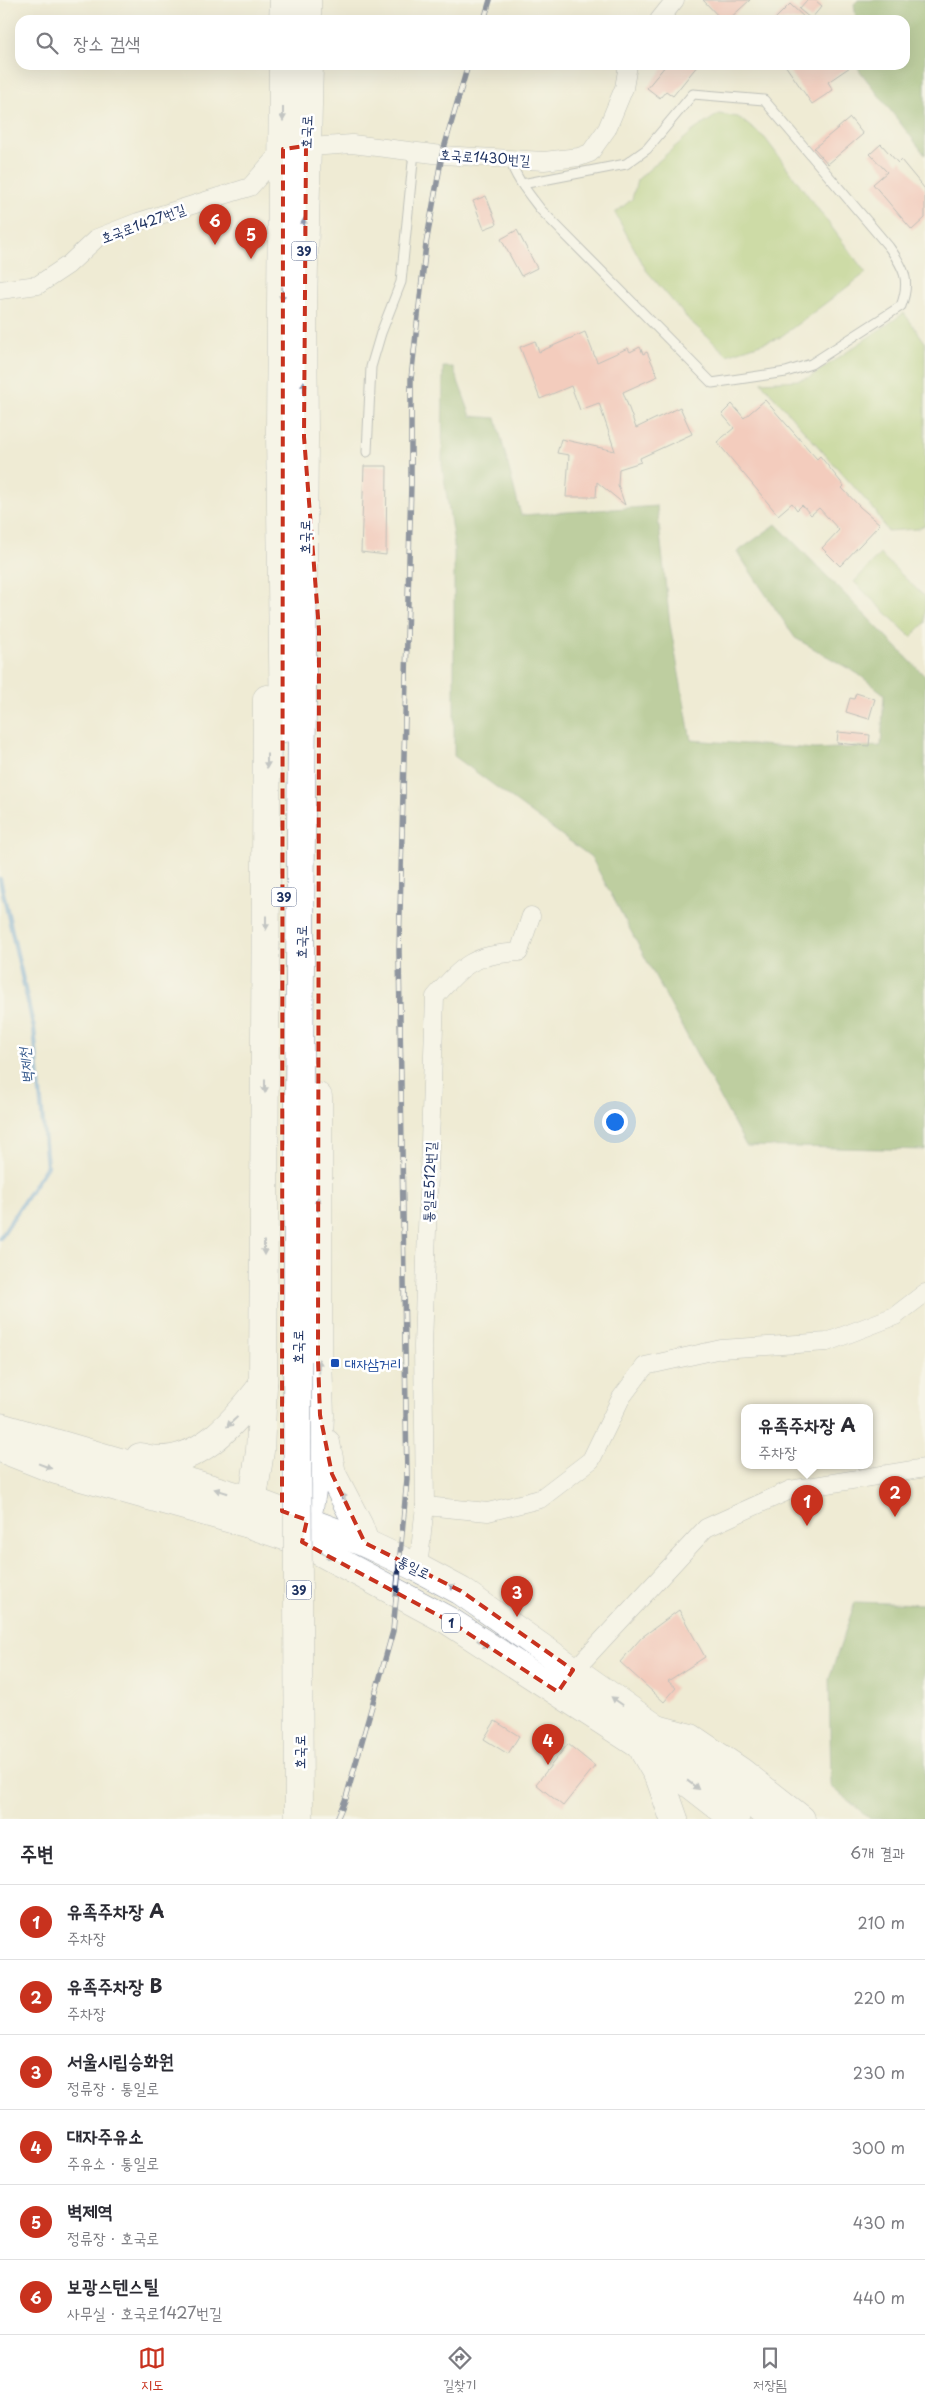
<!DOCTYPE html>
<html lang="ko">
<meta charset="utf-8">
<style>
:root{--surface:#fff;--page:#f2f2f3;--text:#2b2b33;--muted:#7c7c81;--line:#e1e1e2;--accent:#c8321e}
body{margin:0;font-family:"Playpen Sans","Poor Story",sans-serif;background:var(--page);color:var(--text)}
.you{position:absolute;left:614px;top:1121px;width:18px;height:18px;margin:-12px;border:4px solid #fff;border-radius:50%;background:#1a73e8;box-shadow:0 0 0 8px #1a73e833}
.badge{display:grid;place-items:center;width:32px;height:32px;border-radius:50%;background:var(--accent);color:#fff;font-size:16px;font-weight:700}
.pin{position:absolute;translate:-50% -41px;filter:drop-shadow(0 1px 2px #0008)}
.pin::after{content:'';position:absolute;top:26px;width:18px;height:15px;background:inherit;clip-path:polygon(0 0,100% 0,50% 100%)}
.popup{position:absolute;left:741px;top:1404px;width:132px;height:65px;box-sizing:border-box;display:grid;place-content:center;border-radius:10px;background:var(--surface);filter:drop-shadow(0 1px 4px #0005);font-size:16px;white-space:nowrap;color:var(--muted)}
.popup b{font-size:19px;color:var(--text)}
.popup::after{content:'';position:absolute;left:50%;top:100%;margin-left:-10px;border:10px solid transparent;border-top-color:var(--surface)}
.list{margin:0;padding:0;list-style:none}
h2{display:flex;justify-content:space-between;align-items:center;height:65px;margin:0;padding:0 20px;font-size:21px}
h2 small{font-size:16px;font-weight:400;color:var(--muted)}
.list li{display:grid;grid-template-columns:32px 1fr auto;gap:15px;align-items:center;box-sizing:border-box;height:75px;padding:0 20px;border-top:1px solid var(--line)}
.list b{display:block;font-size:19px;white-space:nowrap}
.list p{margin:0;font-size:16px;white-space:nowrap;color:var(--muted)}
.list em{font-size:16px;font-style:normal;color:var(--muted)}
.icon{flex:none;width:28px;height:28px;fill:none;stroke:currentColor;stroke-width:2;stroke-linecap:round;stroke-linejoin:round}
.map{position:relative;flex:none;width:925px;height:1819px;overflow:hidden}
.search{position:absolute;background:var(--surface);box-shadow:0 5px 20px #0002;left:15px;right:15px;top:15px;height:55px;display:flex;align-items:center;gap:12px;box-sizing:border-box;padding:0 18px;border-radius:15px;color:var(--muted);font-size:19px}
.sheet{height:515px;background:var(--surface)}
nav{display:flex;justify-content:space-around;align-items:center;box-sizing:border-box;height:70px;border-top:1px solid var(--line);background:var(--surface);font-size:14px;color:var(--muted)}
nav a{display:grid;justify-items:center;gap:2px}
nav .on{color:var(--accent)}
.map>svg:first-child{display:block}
.green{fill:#a4c770;stroke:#607b67}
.forest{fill:#83ac62;stroke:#4f6e60}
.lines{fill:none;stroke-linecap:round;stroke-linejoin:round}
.stream{stroke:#68a1d7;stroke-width:4.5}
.building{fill:#f8a6a2}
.service-casing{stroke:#858d99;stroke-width:11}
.minor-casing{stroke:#858d99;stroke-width:19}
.primary-casing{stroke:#858d99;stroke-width:29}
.motorway-casing{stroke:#858d99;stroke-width:29}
.service{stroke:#fff;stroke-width:9}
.minor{stroke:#fff;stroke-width:18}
.primary{stroke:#fff;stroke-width:28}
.motorway{stroke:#fff;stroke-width:28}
.rail-casing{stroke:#1b2f5e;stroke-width:5.5}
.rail{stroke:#fff;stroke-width:4;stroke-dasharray:11;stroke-linecap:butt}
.primary-bridge-casing{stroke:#858d99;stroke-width:29;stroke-linecap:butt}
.primary-bridge{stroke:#fff;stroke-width:28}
.oneway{fill:#8d97ae}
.marked{fill:none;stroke:#c8321e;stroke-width:4;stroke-dasharray:10 6;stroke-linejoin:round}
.transit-dot{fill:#1a4fb4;stroke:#fff;stroke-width:2}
.labels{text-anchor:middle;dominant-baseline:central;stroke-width:5;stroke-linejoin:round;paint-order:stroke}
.shield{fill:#fff;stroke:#5f6d8e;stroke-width:1}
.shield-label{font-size:12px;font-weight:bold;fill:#1b2f5e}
.street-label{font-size:14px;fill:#1b2f5e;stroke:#fff}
.transit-label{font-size:14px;fill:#164399;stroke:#fff;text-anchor:start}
.water-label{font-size:15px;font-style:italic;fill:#3a5d8e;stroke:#fff}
</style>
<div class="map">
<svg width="925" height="1819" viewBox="0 0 925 1819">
<rect width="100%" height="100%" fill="#fff"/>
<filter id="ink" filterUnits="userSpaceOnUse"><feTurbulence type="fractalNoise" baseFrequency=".02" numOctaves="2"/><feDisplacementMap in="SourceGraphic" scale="10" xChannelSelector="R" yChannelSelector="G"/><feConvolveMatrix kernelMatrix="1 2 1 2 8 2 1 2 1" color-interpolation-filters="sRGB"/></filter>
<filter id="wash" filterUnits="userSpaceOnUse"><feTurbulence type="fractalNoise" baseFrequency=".0096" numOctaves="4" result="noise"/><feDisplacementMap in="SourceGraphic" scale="20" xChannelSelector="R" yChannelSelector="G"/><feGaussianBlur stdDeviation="1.12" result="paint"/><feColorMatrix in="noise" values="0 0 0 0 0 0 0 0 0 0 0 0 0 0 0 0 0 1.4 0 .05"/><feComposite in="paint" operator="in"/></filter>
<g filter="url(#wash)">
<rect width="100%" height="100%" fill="#efebd4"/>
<g class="green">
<polygon points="719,114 738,117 765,138 866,273 779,338 727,355 687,318 646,270 615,213 632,199 637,180 694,130"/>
<polygon points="904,313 925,342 925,525 917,529 887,531 876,512 761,382 799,380 810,377"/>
<polygon points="880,554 925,597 925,623 911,637 854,582"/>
</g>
<g class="forest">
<polygon points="858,0 925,0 925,155 859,70 859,65 905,65 905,20 856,20 854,4"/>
<polygon points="443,367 453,367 471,416 496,418 521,515 657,506 670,624 691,740 815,749 881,746 884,694 858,674 795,638 737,552 776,524 925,676 925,1150 746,1146 591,857 454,756 454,544 442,465"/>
<polygon points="855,1602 925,1604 925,1819 870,1819 831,1786 829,1679"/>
</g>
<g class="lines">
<polyline class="stream" points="0,879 34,1029 47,1166 0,1238"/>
</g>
<g id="blocks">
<g class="building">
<polygon points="703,0 750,0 728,20 722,20"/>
<polygon points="807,0 815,0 822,6 811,19 799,9"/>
<polygon points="790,4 807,20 774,20"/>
<polygon points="666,65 698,65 673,96 666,91 660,98 647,88"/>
<polygon points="785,65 853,65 828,82 833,90 812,104"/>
<polygon points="850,118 863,134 828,164 814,148"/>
<polygon points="881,144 898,163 901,160 925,189 925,218 912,230 873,184 887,172 870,154"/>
<polygon points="486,196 497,224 484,229 473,201"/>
<polygon points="517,230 537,268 521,276 501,239"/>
<polygon points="585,332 597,362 628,348 630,352 640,347 643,354 647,352 658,376 623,392 636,428 680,407 692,434 640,458 641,462 619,469 618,485 625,505 597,482 596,497 566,497 569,455 557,453 561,439 615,451 599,403 580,410 571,386 540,399 520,347 535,341 539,352"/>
<polygon points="765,400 817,459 820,456 844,486 842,488 860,507 880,524 840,566 822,548 839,530 819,508 811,515 802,505 797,510 792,503 778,515 717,442 734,428 722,414 732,404 744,418"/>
<polygon points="364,466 387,466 386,555 361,552"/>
<polygon points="856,693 875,699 869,719 846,712 850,698 854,699"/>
<polygon points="838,732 870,735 869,746 837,743"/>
<polygon points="679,1610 705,1657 668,1681 676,1688 664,1702 620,1662 642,1637"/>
<polygon points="495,1721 519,1736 508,1754 484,1739"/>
<polygon points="568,1744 595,1766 563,1806 536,1784"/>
</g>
</g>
</g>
<g filter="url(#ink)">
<use href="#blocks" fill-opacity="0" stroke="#858d99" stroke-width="1"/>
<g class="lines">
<g class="service-casing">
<g id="service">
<path d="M 510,159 C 515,178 529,194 541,210 L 712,383 L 786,372 L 811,364 L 901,306 C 911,280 904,268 889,247 L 764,100 L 693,94 L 647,149 L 626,164 L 522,184"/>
<polyline points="367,452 371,367 381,333 401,282 414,152"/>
</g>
</g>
<g class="minor-casing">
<g id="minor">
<polyline points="659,20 675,0"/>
<polyline points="0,290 38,285 68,265 97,238 138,222 250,187 283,149 352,144 442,155 544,161 579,157 590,153 607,129 624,88 628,65"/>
<polyline points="425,1506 488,1512 540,1499 591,1460 621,1398 645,1366 721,1349 827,1342 895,1316 925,1293"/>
<path d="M 418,1568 L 425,1506 L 423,1346 L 435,997 C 465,963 473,955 519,952 L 531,916"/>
<polyline points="568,1677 706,1528 790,1490 925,1468"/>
</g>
</g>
<g class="primary-casing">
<g id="primary">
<polyline points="307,0 307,20"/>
<polyline points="283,20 284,0"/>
<polyline points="283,65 280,433 284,728"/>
<polyline points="297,1361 304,437 303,305 309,65"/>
<polyline points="0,1427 253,1501 365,1543 418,1568 461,1591 657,1729 736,1788 771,1819"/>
<polyline points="326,1443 332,1474 359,1526 365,1543"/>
<polyline points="0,1448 56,1470 249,1524 302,1542 449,1621 640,1745 735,1819"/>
<path d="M 140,1457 C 193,1473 234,1423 263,1385"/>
<polyline points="249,1524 260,1451 263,1385 267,699"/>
<polyline points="304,1536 318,1458 320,1415 318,1360 318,1097"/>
<polyline points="645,1753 660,1779 674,1819"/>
</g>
</g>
<g class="motorway-casing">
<polyline id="motorway" points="657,1729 691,1738 740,1771 801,1819"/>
</g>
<use href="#service" class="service"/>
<use href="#minor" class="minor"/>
<use href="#primary" class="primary"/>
<use href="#motorway" class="motorway"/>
<g class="rail-casing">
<g id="rail">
<polyline points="484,20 490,0"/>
<polyline points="337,1819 346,1798 393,1631 407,1479 399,951 411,483 411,379 426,244 442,155 468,65"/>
</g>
</g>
<use href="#rail" class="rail"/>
<g class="primary-bridge-casing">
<polyline id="primary-bridge" points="297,1361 299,1819"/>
</g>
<use href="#primary-bridge" class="primary-bridge"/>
</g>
<defs><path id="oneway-solid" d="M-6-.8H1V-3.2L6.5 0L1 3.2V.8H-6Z" transform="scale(1.25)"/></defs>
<g class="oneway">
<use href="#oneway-solid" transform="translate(283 114) rotate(90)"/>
<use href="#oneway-solid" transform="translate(304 225) rotate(-89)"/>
<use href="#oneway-solid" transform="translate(282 294) rotate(90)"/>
<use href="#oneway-solid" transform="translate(304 388) rotate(-91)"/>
<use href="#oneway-solid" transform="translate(267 761) rotate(90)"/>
<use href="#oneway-solid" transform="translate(266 923) rotate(90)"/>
<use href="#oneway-solid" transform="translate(265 1086) rotate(90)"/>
<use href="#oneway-solid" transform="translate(318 1204) rotate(-90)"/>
<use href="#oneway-solid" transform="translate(264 1248) rotate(90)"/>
<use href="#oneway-solid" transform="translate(319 1366) rotate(-92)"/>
<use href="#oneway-solid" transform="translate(232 1422) rotate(137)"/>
<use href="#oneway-solid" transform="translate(45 1466) rotate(21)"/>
<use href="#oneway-solid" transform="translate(221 1491) rotate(-163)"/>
<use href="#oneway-solid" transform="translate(345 1499) rotate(-118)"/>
<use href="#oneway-solid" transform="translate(326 1555) rotate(29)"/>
<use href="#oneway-solid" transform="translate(455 1588) rotate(-151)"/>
<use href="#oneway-solid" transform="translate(483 1644) rotate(33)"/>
<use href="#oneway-solid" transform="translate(617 1701) rotate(-145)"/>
<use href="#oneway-solid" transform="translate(693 1785) rotate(38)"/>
</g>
</g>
<path d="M0 0H925V1819H0ZM 306,146 L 304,437 L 319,630 L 318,1360 L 320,1415 L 332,1474 L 365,1543 L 461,1591 L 573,1670 L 558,1692 L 449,1621 L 302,1542 L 307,1520 L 282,1511 L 283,149 Z" fill="#efebd4" fill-opacity=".55" fill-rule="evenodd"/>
<path class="marked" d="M 306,146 L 304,437 L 319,630 L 318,1360 L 320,1415 L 332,1474 L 365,1543 L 461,1591 L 573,1670 L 558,1692 L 449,1621 L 302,1542 L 307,1520 L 282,1511 L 283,149 Z"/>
<rect class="transit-dot" x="330" y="1358" width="10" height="10" rx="2.5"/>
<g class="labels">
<g class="shield">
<rect x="291.5" y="241.5" width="25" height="19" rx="4"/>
<rect x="271.5" y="887.5" width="25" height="19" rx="4"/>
<rect x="286.5" y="1580.5" width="25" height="19" rx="4"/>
<rect x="442" y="1613.5" width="18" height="19" rx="4"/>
</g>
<g class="shield-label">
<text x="304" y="251">39</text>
<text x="284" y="897">39</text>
<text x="299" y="1590">39</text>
<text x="451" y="1623">1</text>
</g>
<g class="street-label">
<text transform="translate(306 132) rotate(-88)">호국로</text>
<text transform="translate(485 157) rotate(4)">호국로1430번길</text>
<text transform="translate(143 223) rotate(-20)">호국로1427번길</text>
<text transform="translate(304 537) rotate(-90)">호국로</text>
<text transform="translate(301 942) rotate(-89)">호국로</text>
<text transform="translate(429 1182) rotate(-88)">통일로512번길</text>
<text transform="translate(297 1347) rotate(-90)">호국로</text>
<text transform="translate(414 1567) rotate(26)">통일로</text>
<text transform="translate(299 1752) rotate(-90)">호국로</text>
</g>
<g class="transit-label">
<text x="345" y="1363">대자삼거리</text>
</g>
<g class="water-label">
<text transform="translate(25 1066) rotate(-96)">벽제천</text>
</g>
</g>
</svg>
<div class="you"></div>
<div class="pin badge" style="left:807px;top:1526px">1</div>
<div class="popup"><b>유족주차장 A</b>주차장</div>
<div class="pin badge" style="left:895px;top:1517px">2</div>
<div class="pin badge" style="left:517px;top:1617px">3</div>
<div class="pin badge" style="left:548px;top:1765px">4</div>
<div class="pin badge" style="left:251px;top:259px">5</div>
<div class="pin badge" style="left:215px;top:245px">6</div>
<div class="search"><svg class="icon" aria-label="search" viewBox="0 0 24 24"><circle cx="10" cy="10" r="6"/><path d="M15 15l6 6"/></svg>장소 검색</div>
</div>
<section class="sheet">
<h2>주변<small>6개 결과</small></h2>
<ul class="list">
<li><span class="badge">1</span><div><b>유족주차장 A</b><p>주차장</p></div><em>210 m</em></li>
<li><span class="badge">2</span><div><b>유족주차장 B</b><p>주차장</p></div><em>220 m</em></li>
<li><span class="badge">3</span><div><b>서울시립승화원</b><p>정류장 · 통일로</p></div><em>230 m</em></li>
<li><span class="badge">4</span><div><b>대자주유소</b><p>주유소 · 통일로</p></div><em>300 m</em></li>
<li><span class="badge">5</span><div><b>벽제역</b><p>정류장 · 호국로</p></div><em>430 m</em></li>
<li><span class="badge">6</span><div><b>보광스텐스틸</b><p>사무실 · 호국로1427번길</p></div><em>440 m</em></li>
</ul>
</section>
<nav>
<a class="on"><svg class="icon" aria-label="map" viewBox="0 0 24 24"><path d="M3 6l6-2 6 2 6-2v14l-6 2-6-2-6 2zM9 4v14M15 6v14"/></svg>지도</a>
<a><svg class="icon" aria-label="directions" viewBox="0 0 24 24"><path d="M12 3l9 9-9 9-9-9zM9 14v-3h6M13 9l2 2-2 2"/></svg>길찾기</a>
<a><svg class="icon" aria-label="saved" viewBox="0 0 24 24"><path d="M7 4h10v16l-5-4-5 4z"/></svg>저장됨</a>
</nav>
